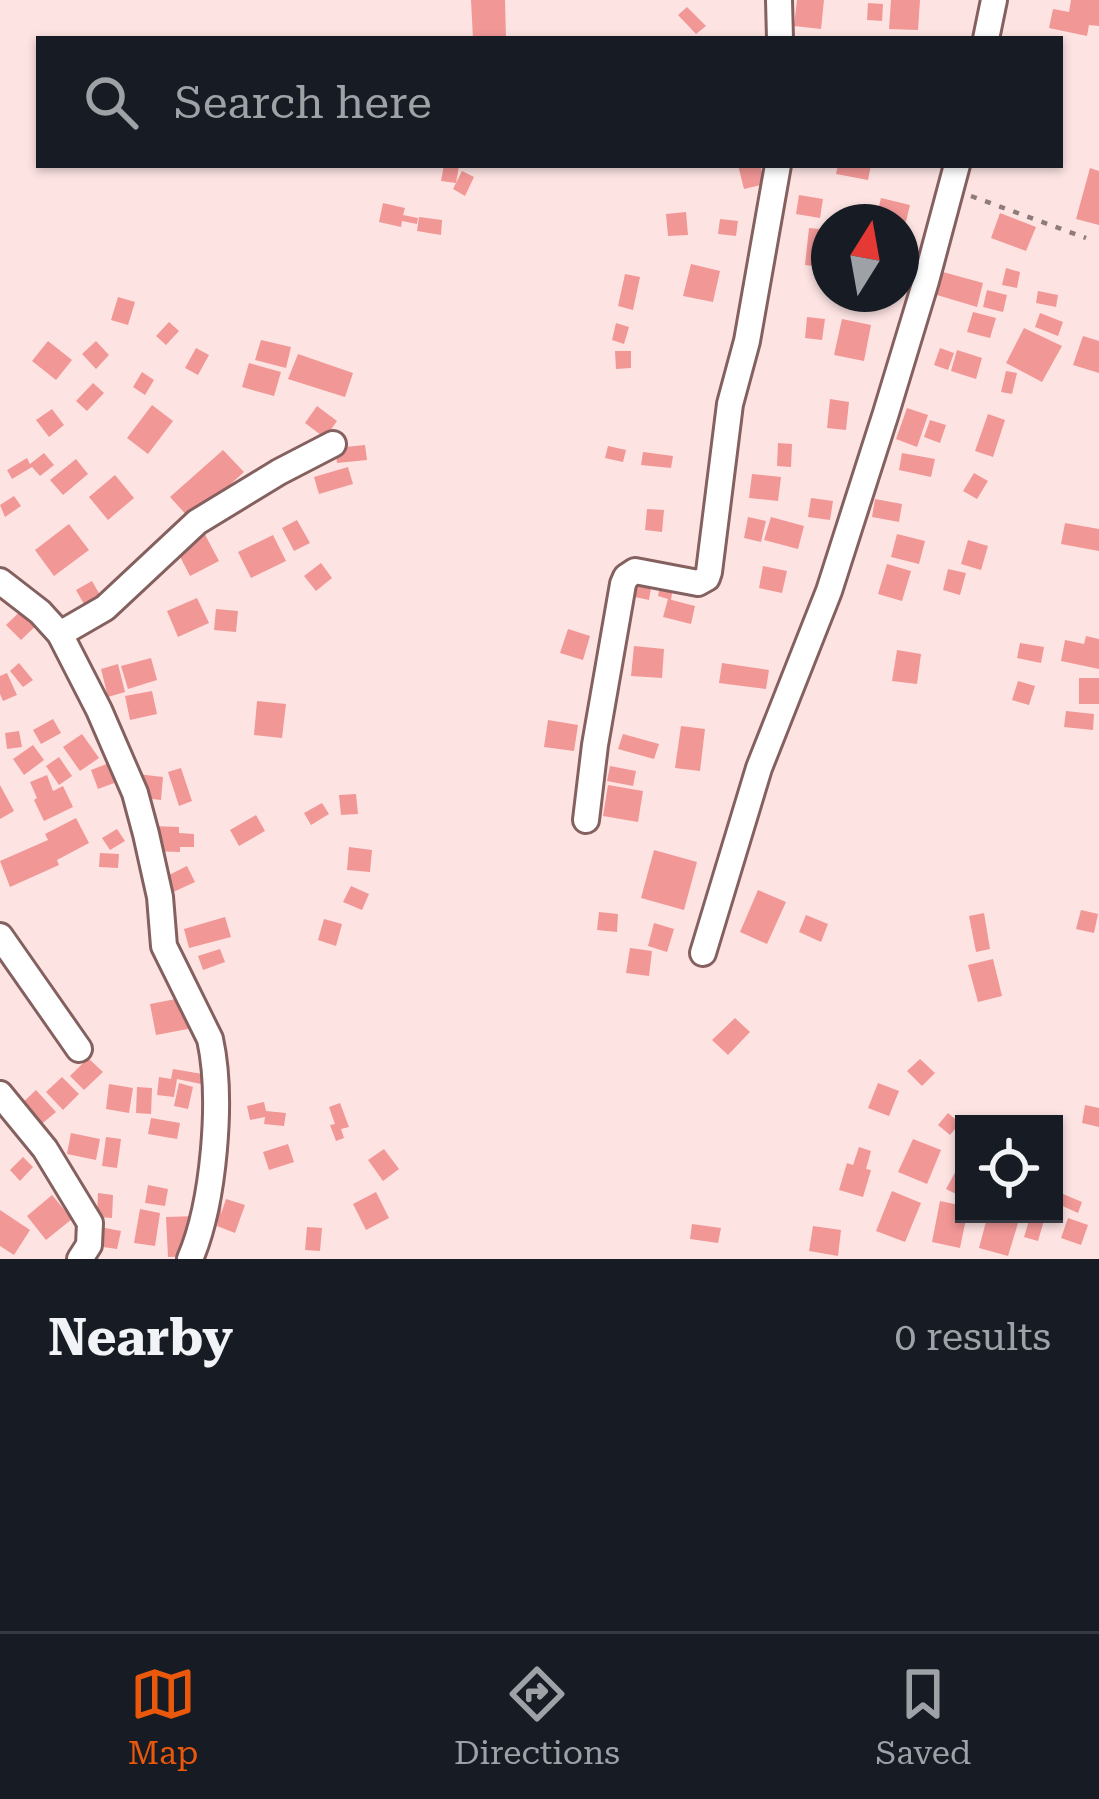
<!DOCTYPE html>
<style>
:root{--surface:#171b24;--page:#20242c;--text:#f1f3f6;--muted:#9ea1a6;--line:#363941;--accent:#ea580c}
body{margin:0;font-family:"Roboto Serif",serif;background:var(--page);color:var(--text)}
.controls{position:absolute;right:36px;bottom:36px;display:grid;overflow:hidden;border-radius:0px;box-shadow:0 3px 9px #0004}
.controls button{width:108px;height:108px;display:grid;place-items:center;padding:0;border:0;border-bottom:3px solid var(--line);background:var(--surface);color:var(--text);font:60px sans-serif}
.compass{position:absolute;left:811px;top:204px;width:108px;height:108px;border-radius:50%;background:var(--surface);box-shadow:0 3px 9px #0004;rotate:11deg}
.list{margin:0;padding:0;list-style:none}
h2{display:flex;justify-content:space-between;align-items:center;height:156px;margin:0;padding:0 48px;font-size:51px}
h2 small{font-size:39px;font-weight:400;color:var(--muted)}
.icon{flex:none;width:66px;height:66px;fill:none;stroke:currentColor;stroke-width:2;stroke-linecap:round;stroke-linejoin:round}
.map{position:relative;flex:none;width:1099px;height:1259px;overflow:hidden}
.search{position:absolute;background:var(--surface);box-shadow:0 3px 9px #0004;left:36px;right:36px;top:36px;height:132px;display:flex;align-items:center;gap:30px;box-sizing:border-box;padding:0 42px;border-radius:0px;color:var(--muted);font-size:45px}
.sheet{height:372px;background:var(--surface)}
nav{display:flex;justify-content:space-around;align-items:center;box-sizing:border-box;height:168px;border-top:3px solid var(--line);background:var(--surface);font-size:33px;color:var(--muted)}
nav a{display:grid;justify-items:center;gap:6px}
nav .on{color:var(--accent)}
.map>svg:first-child{display:block}
.building{fill:#f19796}
.lines{fill:none;stroke-linecap:round;stroke-linejoin:round}
.minor-casing{stroke:#84605f;stroke-width:30}
.path{stroke:#8f7b7b;stroke-width:4.5;stroke-dasharray:6 9;stroke-linecap:butt}
.minor{stroke:#fff;stroke-width:24}
</style>
<div class="map">
<svg width="1099" height="1259" viewBox="0 0 1099 1259">
<rect width="100%" height="100%" fill="#fde4e3"/>
<g class="building">
<polygon points="471,0 505,0 506,39 473,39"/>
<polygon points="797,0 824,0 821,29 794,26"/>
<polygon points="891,0 920,0 918,30 889,29"/>
<polygon points="1071,0 1099,0 1099,26 1089,25 1087,36 1049,28 1053,9 1069,12"/>
<polygon points="868,3 883,4 882,21 867,20"/>
<polygon points="687,7 706,26 696,34 678,15"/>
<polygon points="444,165 459,166 456,183 462,171 474,177 465,196 453,189 456,183 441,181"/>
<polygon points="738,165 760,165 765,184 744,189"/>
<polygon points="838,165 871,165 868,180 836,174"/>
<polygon points="1090,168 1099,171 1099,225 1076,219"/>
<polygon points="799,195 823,199 820,218 796,214"/>
<polygon points="881,198 910,205 903,234 901,222 875,222"/>
<polygon points="383,203 405,208 403,215 418,218 417,224 402,221 401,227 379,222"/>
<polygon points="686,212 688,235 668,236 666,214"/>
<polygon points="1000,213 1036,227 1026,251 991,238"/>
<polygon points="419,217 442,220 441,235 417,231"/>
<polygon points="720,219 738,221 736,236 718,234"/>
<polygon points="809,228 829,230 829,268 805,265"/>
<polygon points="691,264 720,271 713,302 683,296"/>
<polygon points="1006,268 1020,272 1017,288 1002,285"/>
<polygon points="943,272 983,283 977,307 937,295"/>
<polygon points="625,274 640,277 633,310 618,306"/>
<polygon points="987,290 1007,295 1003,312 983,307"/>
<polygon points="1038,291 1058,295 1056,307 1036,303"/>
<polygon points="118,297 135,302 128,325 111,320"/>
<polygon points="973,312 996,318 990,338 967,332"/>
<polygon points="1040,313 1063,322 1058,336 1035,327"/>
<polygon points="807,317 825,319 822,340 805,338"/>
<polygon points="842,319 871,325 864,361 834,355"/>
<polygon points="169,322 179,331 166,345 156,336"/>
<polygon points="616,323 629,327 624,344 612,340"/>
<polygon points="1024,328 1062,346 1042,382 1006,363"/>
<polygon points="1083,336 1099,341 1099,373 1073,365"/>
<polygon points="261,340 291,347 286,368 255,360"/>
<polygon points="48,341 72,360 56,380 32,361"/>
<polygon points="96,341 109,355 96,369 82,354"/>
<polygon points="196,348 209,355 198,375 185,368"/>
<polygon points="940,348 954,353 948,370 934,365"/>
<polygon points="957,350 982,358 976,379 951,371"/>
<polygon points="615,351 631,351 631,368 616,369"/>
<polygon points="298,354 353,373 345,397 288,379"/>
<polygon points="249,363 281,372 274,396 242,387"/>
<polygon points="1006,371 1017,373 1012,394 1001,392"/>
<polygon points="142,372 154,380 145,395 133,387"/>
<polygon points="93,383 104,393 87,411 76,401"/>
<polygon points="830,399 849,402 846,430 827,428"/>
<polygon points="152,405 173,421 148,454 127,438"/>
<polygon points="317,406 337,421 325,438 305,423"/>
<polygon points="907,408 928,415 917,447 896,439"/>
<polygon points="52,409 64,425 49,437 36,420"/>
<polygon points="988,414 1005,420 993,457 975,451"/>
<polygon points="930,420 946,425 940,443 924,437"/>
<polygon points="778,443 792,444 791,467 777,466"/>
<polygon points="365,445 367,460 337,463 335,448"/>
<polygon points="608,446 626,450 623,462 605,458"/>
<polygon points="223,450 244,472 191,520 170,497"/>
<polygon points="643,452 673,456 671,468 641,465"/>
<polygon points="44,453 54,465 40,476 32,467 12,479 7,470 27,458 30,464"/>
<polygon points="902,453 935,459 931,477 899,470"/>
<polygon points="76,459 88,474 63,495 50,480"/>
<polygon points="348,467 353,484 319,494 314,477"/>
<polygon points="974,473 988,481 977,499 963,491"/>
<polygon points="752,474 781,477 778,501 749,498"/>
<polygon points="115,475 134,498 108,520 89,497"/>
<polygon points="14,496 21,506 5,517 0,505"/>
<polygon points="811,498 833,501 830,520 808,517"/>
<polygon points="875,499 902,504 899,522 872,517"/>
<polygon points="647,509 664,510 662,532 645,530"/>
<polygon points="748,517 766,521 761,542 744,538"/>
<polygon points="771,517 804,526 798,549 764,540"/>
<polygon points="297,520 310,543 294,551 282,528"/>
<polygon points="1065,523 1099,529 1099,551 1061,544"/>
<polygon points="69,524 89,550 54,576 35,550"/>
<polygon points="201,527 219,561 190,576 172,541"/>
<polygon points="897,534 925,541 919,564 891,557"/>
<polygon points="273,535 286,561 251,578 238,552"/>
<polygon points="968,540 988,546 981,570 961,564"/>
<polygon points="321,563 332,578 316,591 304,576"/>
<polygon points="887,564 911,571 902,601 878,594"/>
<polygon points="763,566 787,571 782,593 759,588"/>
<polygon points="948,569 966,573 960,595 943,590"/>
<polygon points="626,571 653,576 649,600 635,597 633,611 620,609"/>
<polygon points="92,581 104,602 88,611 76,590"/>
<polygon points="660,585 673,588 671,600 668,599 695,606 691,624 663,617 668,599 658,596"/>
<polygon points="197,598 209,623 178,637 167,611"/>
<polygon points="31,601 45,617 21,640 6,625"/>
<polygon points="216,609 238,611 236,632 214,630"/>
<polygon points="568,629 590,636 583,660 560,653"/>
<polygon points="1086,636 1099,639 1099,669 1061,661 1065,640 1084,644"/>
<polygon points="1020,643 1044,647 1041,663 1017,658"/>
<polygon points="634,646 664,649 662,678 631,676"/>
<polygon points="897,650 921,654 917,684 892,681"/>
<polygon points="151,658 157,680 128,689 121,666"/>
<polygon points="19,663 33,680 23,687 10,671"/>
<polygon points="722,663 769,670 766,689 719,683"/>
<polygon points="118,664 125,692 108,697 101,669"/>
<polygon points="7,673 17,695 3,701 0,694 0,676"/>
<rect x="1079" y="678" width="20" height="26"/>
<polygon points="1018,681 1035,686 1029,705 1012,700"/>
<polygon points="152,691 157,714 130,720 125,696"/>
<polygon points="257,701 286,704 282,738 254,735"/>
<polygon points="1066,711 1094,714 1093,730 1064,727"/>
<polygon points="53,719 61,733 41,744 33,730"/>
<polygon points="548,720 578,725 574,751 544,747"/>
<polygon points="681,726 705,729 700,771 675,768"/>
<polygon points="19,731 22,747 7,749 5,733"/>
<polygon points="82,734 99,758 80,771 63,747"/>
<polygon points="623,734 659,744 654,759 618,749"/>
<polygon points="33,745 44,760 24,775 13,759"/>
<polygon points="59,757 72,776 59,785 46,766"/>
<polygon points="109,763 117,782 98,789 91,770"/>
<polygon points="610,766 636,771 633,786 607,781"/>
<polygon points="181,768 192,801 179,806 168,772"/>
<polygon points="137,774 163,777 161,800 135,797"/>
<polygon points="47,775 53,791 63,786 73,807 44,821 34,800 37,798 30,782"/>
<polygon points="0,785 14,811 0,819"/>
<polygon points="608,785 643,791 638,822 603,816"/>
<polygon points="356,794 358,814 341,815 339,795"/>
<polygon points="322,803 329,814 311,825 304,813"/>
<polygon points="256,815 265,831 239,846 230,830"/>
<polygon points="76,818 89,843 57,860 59,865 10,887 0,861 48,840 45,834"/>
<polygon points="152,826 179,827 179,833 194,834 194,847 180,847 180,852 151,851"/>
<polygon points="117,829 125,841 110,850 102,838"/>
<polygon points="349,847 372,850 370,872 347,870"/>
<polygon points="654,850 697,862 684,910 641,898"/>
<polygon points="100,853 119,854 118,868 99,867"/>
<polygon points="187,866 195,882 169,894 161,879"/>
<polygon points="351,886 369,894 362,910 343,902"/>
<polygon points="758,890 786,902 767,944 740,932"/>
<polygon points="1081,910 1098,914 1094,933 1076,929"/>
<polygon points="599,912 618,914 617,932 597,930"/>
<polygon points="984,913 990,949 976,952 969,916"/>
<polygon points="806,915 828,924 821,942 799,932"/>
<polygon points="225,917 231,937 189,948 184,929"/>
<polygon points="324,919 342,924 336,946 318,940"/>
<polygon points="654,923 674,929 667,952 648,946"/>
<polygon points="630,948 652,951 649,976 626,973"/>
<polygon points="220,949 225,962 203,970 198,956"/>
<polygon points="993,959 1002,996 978,1002 968,965"/>
<polygon points="186,997 193,1028 156,1035 150,1004"/>
<polygon points="735,1018 750,1032 728,1055 712,1040"/>
<polygon points="88,1058 103,1072 84,1090 70,1076"/>
<polygon points="920,1059 935,1073 922,1086 907,1071"/>
<polygon points="173,1069 208,1075 206,1085 177,1079 174,1097 157,1095 159,1077 171,1079"/>
<polygon points="62,1077 79,1094 63,1110 46,1092"/>
<polygon points="179,1083 193,1087 188,1109 174,1106"/>
<polygon points="878,1083 899,1091 889,1116 868,1108"/>
<polygon points="109,1084 133,1088 129,1113 106,1109"/>
<polygon points="137,1087 152,1088 151,1114 136,1113"/>
<polygon points="36,1090 56,1112 38,1127 19,1106"/>
<polygon points="264,1102 266,1111 286,1113 284,1126 264,1124 265,1117 250,1120 247,1106"/>
<polygon points="340,1103 349,1127 341,1129 344,1138 336,1141 330,1125 335,1124 329,1107"/>
<polygon points="1085,1105 1099,1108 1099,1127 1082,1123"/>
<polygon points="948,1113 960,1123 950,1135 938,1125"/>
<polygon points="151,1118 180,1123 177,1139 148,1134"/>
<polygon points="71,1133 100,1139 96,1160 67,1154"/>
<polygon points="106,1137 121,1139 117,1168 102,1166"/>
<polygon points="913,1139 941,1150 927,1184 898,1172"/>
<polygon points="288,1144 294,1162 269,1170 263,1152"/>
<polygon points="859,1147 871,1151 866,1169 871,1170 863,1197 839,1190 847,1163 853,1165"/>
<polygon points="384,1149 399,1169 383,1181 368,1160"/>
<polygon points="964,1156 964,1198 946,1189"/>
<polygon points="23,1157 33,1167 20,1181 10,1170"/>
<polygon points="148,1185 168,1189 165,1206 145,1203"/>
<polygon points="892,1191 921,1203 905,1242 876,1231"/>
<polygon points="376,1192 389,1218 366,1230 353,1204"/>
<polygon points="98,1193 113,1195 112,1218 97,1217"/>
<polygon points="1063,1194 1082,1202 1078,1213 1058,1204"/>
<polygon points="52,1195 72,1219 46,1240 27,1216"/>
<polygon points="226,1199 245,1205 235,1233 217,1226 218,1223 202,1223 203,1200 222,1200 221,1214"/>
<polygon points="940,1201 964,1206 964,1214 967,1214 960,1248 932,1242"/>
<polygon points="140,1209 160,1213 155,1246 134,1243"/>
<polygon points="0,1210 30,1230 14,1255 0,1246"/>
<polygon points="988,1214 1019,1220 1008,1256 979,1248"/>
<polygon points="1031,1214 1045,1217 1038,1241 1024,1237"/>
<polygon points="197,1216 198,1256 168,1257 166,1217"/>
<polygon points="1068,1218 1088,1225 1081,1245 1061,1238"/>
<polygon points="692,1224 721,1228 718,1243 690,1239"/>
<polygon points="813,1226 841,1230 838,1256 809,1251"/>
<polygon points="100,1227 121,1231 117,1249 96,1246"/>
<polygon points="307,1227 322,1228 320,1251 305,1250"/>
</g>
<g class="lines">
<g class="minor-casing">
<g id="minor">
<polyline points="779,0 780,39"/>
<polyline points="986,39 994,0"/>
<path d="M 0,581 L 40,612 L 60,634 L 99,710 L 135,793 L 146,834 L 160,897 L 164,946 L 210,1039 C 223,1098 214,1203 190,1259"/>
<polyline points="60,634 105,608 197,522 279,472 333,444"/>
<polyline points="586,820 595,745 623,584 626,577 635,571 698,583 707,578 709,572 730,404 747,341 778,165"/>
<polyline points="0,936 79,1049"/>
<polyline points="703,953 759,768 829,591 886,413 926,281 957,165"/>
<polyline points="0,1094 45,1149 90,1223 89,1245 80,1259"/>
</g>
</g>
<polyline class="path" points="971,196 1086,238"/>
<use href="#minor" class="minor"/>
</g>
</svg>
<div class="controls">
<button><svg class="icon" aria-label="locate" viewBox="0 0 24 24"><circle cx="12" cy="12" r="6"/><path d="M12 2v4M12 18v4M2 12h4M18 12h4"/></svg></button>
</div>
<svg class="compass" viewBox="-18 -18 36 36"><path d="M0-13l5 13h-10z" fill="#e53935"/><path d="M0 13l5-13h-10z" fill="#9ea1a6"/></svg>
<div class="search"><svg class="icon" aria-label="search" viewBox="0 0 24 24"><circle cx="10" cy="10" r="6"/><path d="M15 15l6 6"/></svg>Search here</div>
</div>
<section class="sheet">
<h2>Nearby<small>0 results</small></h2>
<ul class="list">
</ul>
</section>
<nav>
<a class="on"><svg class="icon" aria-label="map" viewBox="0 0 24 24"><path d="M3 6l6-2 6 2 6-2v14l-6 2-6-2-6 2zM9 4v14M15 6v14"/></svg>Map</a>
<a><svg class="icon" aria-label="directions" viewBox="0 0 24 24"><path d="M12 3l9 9-9 9-9-9zM9 14v-3h6M13 9l2 2-2 2"/></svg>Directions</a>
<a><svg class="icon" aria-label="saved" viewBox="0 0 24 24"><path d="M7 4h10v16l-5-4-5 4z"/></svg>Saved</a>
</nav>
